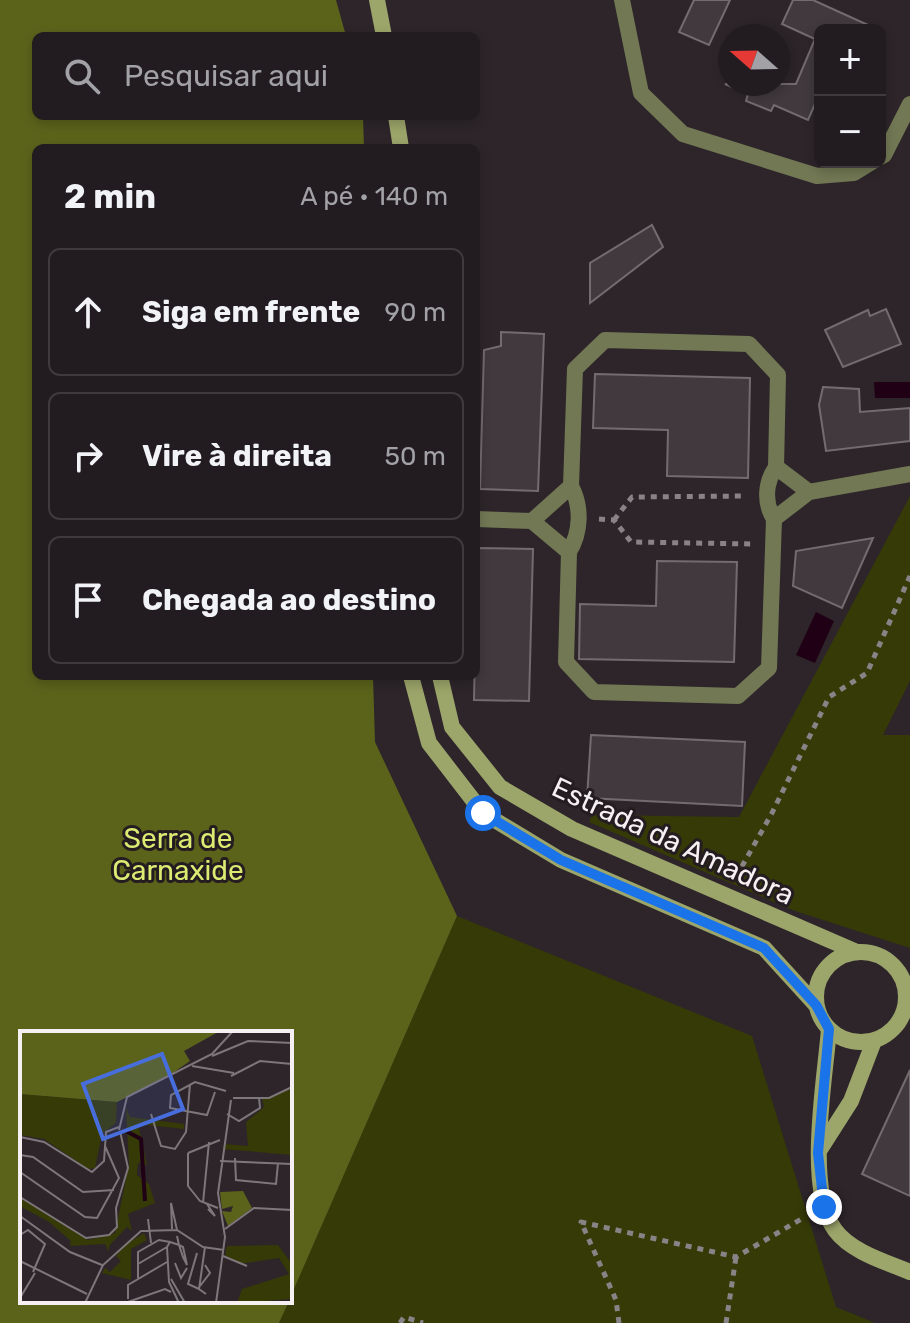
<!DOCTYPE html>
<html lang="pt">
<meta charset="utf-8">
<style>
:root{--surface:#221c20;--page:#2a2529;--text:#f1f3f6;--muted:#a2a1a5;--line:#3f3a3e}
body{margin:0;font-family:Rubik,sans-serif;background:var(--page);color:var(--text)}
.controls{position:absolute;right:24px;top:24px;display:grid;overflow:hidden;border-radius:12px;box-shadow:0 4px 12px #0003}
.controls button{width:72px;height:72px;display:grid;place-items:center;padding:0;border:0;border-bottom:2px solid var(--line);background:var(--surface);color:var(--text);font:40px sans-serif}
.compass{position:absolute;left:718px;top:24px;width:72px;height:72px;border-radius:50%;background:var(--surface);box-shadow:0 4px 12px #0003;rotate:290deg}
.stop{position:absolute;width:24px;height:24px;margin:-18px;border:6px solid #1a73e8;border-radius:50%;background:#fff}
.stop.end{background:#1a73e8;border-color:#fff;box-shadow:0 2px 8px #0008}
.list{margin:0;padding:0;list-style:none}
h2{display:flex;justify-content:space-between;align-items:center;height:104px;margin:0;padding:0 32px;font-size:34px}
h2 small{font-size:26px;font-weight:400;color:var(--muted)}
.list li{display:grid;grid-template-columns:52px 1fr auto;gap:24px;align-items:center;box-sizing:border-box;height:128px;margin:0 16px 16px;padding:0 16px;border:2px solid var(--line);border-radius:12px}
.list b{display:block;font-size:30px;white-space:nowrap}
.list em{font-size:26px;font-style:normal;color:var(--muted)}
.icon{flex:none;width:44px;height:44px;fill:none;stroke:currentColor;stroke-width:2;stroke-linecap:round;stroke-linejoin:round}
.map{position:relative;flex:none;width:910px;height:1323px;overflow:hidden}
.search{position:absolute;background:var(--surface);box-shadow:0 4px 12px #0003;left:32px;top:32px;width:448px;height:88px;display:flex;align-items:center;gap:20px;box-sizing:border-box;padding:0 28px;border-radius:12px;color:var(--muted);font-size:30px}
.panel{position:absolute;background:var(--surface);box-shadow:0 4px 12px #0003;left:32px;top:144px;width:448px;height:536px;border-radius:12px}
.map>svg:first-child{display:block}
.green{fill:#353a07}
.forest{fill:#5b631b}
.water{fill:#200014}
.building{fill:#41393d;stroke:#746b6f;stroke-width:2}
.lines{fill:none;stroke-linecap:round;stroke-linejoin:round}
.path{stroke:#898286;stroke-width:5;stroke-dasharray:6 6;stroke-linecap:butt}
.street{stroke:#727854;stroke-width:16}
.secondary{stroke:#9ca56a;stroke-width:16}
.route{stroke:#1a73e8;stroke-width:10}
.labels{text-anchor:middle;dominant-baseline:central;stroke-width:6;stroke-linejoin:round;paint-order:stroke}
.park-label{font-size:28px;fill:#dcec72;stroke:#241c20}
.street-label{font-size:28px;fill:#f6f0f3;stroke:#241c20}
.inset-river{fill:none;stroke:#200014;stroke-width:4}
.inset-road{fill:none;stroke:#7d767a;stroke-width:2}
.view{fill:#486edd;fill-opacity:0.15;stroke:#486edd;stroke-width:4}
.inset-edge{fill:none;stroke:#f6f0f3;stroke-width:4}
</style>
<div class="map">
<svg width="910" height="1323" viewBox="0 0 910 1323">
<rect width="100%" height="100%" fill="#2d252a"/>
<g class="green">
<polygon points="910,496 910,681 883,735 910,735 910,948 795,911 589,822 592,815 739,817"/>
<polygon points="457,916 752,1036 836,1307 875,1323 279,1323"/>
</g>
<polygon class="forest" points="0,0 336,0 346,36 36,36 36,116 363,116 364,148 36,148 36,676 373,676 375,742 457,916 290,1298 290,1033 22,1033 22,1301 289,1301 279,1323 0,1323"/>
<g class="water">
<polygon points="874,382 910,382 910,398 875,398"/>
<polygon points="816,612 834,621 815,663 796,655"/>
</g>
<g class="building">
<polygon points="694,0 730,0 709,45 679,32"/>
<polygon points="793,0 813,0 879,30 820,30 820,98 818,97 808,120 774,105 771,111 746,101 748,94 725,84 796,84 815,39 782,24"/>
<polygon points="652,225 663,247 590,303 590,263"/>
<polygon points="886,309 901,344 843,367 825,330 868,310 870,316"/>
<polygon points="501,332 544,334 538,491 480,489 484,350 501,346"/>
<polygon points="595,374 750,378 748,478 667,476 668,430 593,428"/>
<polygon points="823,387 859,389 860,412 910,408 910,441 826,451 819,405"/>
<polygon points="873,538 842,608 793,586 796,551"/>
<polygon points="477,548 533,549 529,701 474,700"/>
<polygon points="657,561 737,562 734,662 579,659 580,604 656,606"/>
<polygon points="591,735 745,742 742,806 587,798"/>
<polygon points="910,1070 910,1196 862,1174"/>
</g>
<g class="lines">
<g class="path">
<polyline points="599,519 614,520 631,542 755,544"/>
<polyline points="614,520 632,497 746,496"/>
<polyline points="736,877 772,813 829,697 867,673 910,576"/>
<polyline points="400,1323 404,1317 423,1323"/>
<polyline points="619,1323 616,1300 581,1222 736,1257 805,1217"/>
<polyline points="726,1323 736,1257"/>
</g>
<g class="street">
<polyline points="622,0 641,93 683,134 817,176 854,173 872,162"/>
<polyline points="880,157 884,155 910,104"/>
<path d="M 605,340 L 749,344 L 778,375 L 776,467 C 765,483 764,503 774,519 L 769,668 L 738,696 L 594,692 L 566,662 L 569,552 C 581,532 582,507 571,486 L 575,369 Z"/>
<polyline points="776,467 809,492"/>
<polyline points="476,519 532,521 569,552"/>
<polyline points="774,519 809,492 910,474"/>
<polyline points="532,521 571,486"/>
</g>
<g class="secondary">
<polyline points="377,0 384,36"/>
<polyline points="396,116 401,148"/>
<polyline points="411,676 429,743 483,813 561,860 764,948 816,1005"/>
<polyline points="440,676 452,727 500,787 572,829 857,952"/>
<circle cx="861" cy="997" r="45"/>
<path d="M 829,1029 C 825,1080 805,1189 835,1230 C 851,1252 886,1262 910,1272"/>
<polyline points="821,1148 851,1101 874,1041"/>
</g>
</g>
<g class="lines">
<polyline class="route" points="483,813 561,860 764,948 816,1005 829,1029 818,1153 824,1207"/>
</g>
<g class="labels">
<g class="park-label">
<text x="178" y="838">Serra de<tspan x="178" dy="32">Carnaxide</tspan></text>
</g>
<g class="street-label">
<text transform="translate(673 841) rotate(25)">Estrada da Amadora</text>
</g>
</g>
<g transform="translate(20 1031)">
<rect width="272" height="272" fill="#2d252a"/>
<path d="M 272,58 L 272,124 L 203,118 L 204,113 L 228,115 L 226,91 L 244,76 L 242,68 ZM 0,63 L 97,71 L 96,92 L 82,103 L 75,137 L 68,138 L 24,108 L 0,104 ZM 106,77 L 110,86 L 164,93 L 164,98 L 118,93 L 127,134 L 118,132 L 117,144 L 129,153 L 135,172 L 108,183 L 112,200 L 107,196 L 89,215 L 89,221 L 85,213 L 50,215 L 51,210 L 29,191 L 0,175 L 0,166 L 68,209 L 95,202 L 109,133 ZM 124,202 L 127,209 L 111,218 L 111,249 L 82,242 L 85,237 L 90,241 L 101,230 L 96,225 L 105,214 ZM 258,214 L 272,233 L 272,268 L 217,272 L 222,258 L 269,243 L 259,227 L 219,233 L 205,224 L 207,215 Z" fill="#353a07"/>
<path d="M 0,0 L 200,0 L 164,20 L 170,30 L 144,48 L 97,71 L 0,63 ZM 223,160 L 232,177 L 208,195 L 202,180 L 211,181 L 213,175 L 202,178 L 200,161 Z" fill="#5b631b"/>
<path class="inset-river" d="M 106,100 L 121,108 L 125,170"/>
<path class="inset-road" d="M 192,25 L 228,10 L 272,12M 172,35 L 214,42M 211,45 L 240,30 L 272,33M 195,61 L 187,84 L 150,77 L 151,64 L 175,51 L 206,60M 213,67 L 249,67 L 272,56M 131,83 L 141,115 L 155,118 L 166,101 L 170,53M 207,83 L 219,90 L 240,77 L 239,67M 99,99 L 107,66 L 192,23 L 213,0M 0,106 L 24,111 L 72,141 L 84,130 L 86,101 L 99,96M 168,122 L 168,155 L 180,170 L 198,177M 168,122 L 200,109M 0,124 L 13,126 L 63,161 L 94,159M 215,127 L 216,149 L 256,153 L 258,132M 200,130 L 272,133M 0,141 L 65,186 L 77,187 L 99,147 L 85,115M 0,166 L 66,207 L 89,204 L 97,196 L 96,177 L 108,137 L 100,100M 183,172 L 189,111M 187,173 L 195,185 L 188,178M 0,185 L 50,221 L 82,234M 128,188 L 131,212M 152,198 L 151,172 L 157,199M 205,198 L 234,177 L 272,179M 0,204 L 8,199 L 25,213 L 13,241M 157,205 L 159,214 L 150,211 L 147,216 L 149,251 L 159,272M 159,214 L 163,216 L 167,234 L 163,226 ZM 185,216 L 179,258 L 186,263M 177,222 L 168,253 L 179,258M 203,225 L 227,235M 0,230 L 67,263M 155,232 L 161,247 L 167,237M 118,233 L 147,216M 118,247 L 118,221 L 139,209 L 150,211M 151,248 L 165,272M 180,255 L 190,242 L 185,234M 0,267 L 15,242M 108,268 L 108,254 L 147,231M 65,272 L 83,234 L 121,200 L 157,199 L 183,216 L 204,219M 105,272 L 145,258 L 151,261M 196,272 L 205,206 L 198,162 L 211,69"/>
<path class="view" d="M 142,23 L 163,78 L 83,108 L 63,53 Z"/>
<rect width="272" height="272" class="inset-edge"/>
</g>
</svg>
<div class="controls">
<button>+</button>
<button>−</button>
</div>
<svg class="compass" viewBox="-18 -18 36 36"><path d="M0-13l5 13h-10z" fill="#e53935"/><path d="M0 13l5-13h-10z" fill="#a2a1a5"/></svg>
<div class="stop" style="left:483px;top:813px"></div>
<div class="stop end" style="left:824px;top:1207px"></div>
<div class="search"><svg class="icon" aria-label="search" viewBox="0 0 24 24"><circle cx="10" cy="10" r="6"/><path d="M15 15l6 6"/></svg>Pesquisar aqui</div>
<section class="panel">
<h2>2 min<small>A pé · 140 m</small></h2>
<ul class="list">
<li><svg class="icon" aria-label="ahead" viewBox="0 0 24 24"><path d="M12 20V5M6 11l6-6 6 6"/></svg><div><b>Siga em frente</b></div><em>90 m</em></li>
<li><svg class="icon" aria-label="right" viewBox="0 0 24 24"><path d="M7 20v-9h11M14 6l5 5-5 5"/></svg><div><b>Vire à direita</b></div><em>50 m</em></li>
<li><svg class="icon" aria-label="arrive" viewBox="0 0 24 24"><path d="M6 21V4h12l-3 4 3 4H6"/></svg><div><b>Chegada ao destino</b></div></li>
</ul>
</section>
</div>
